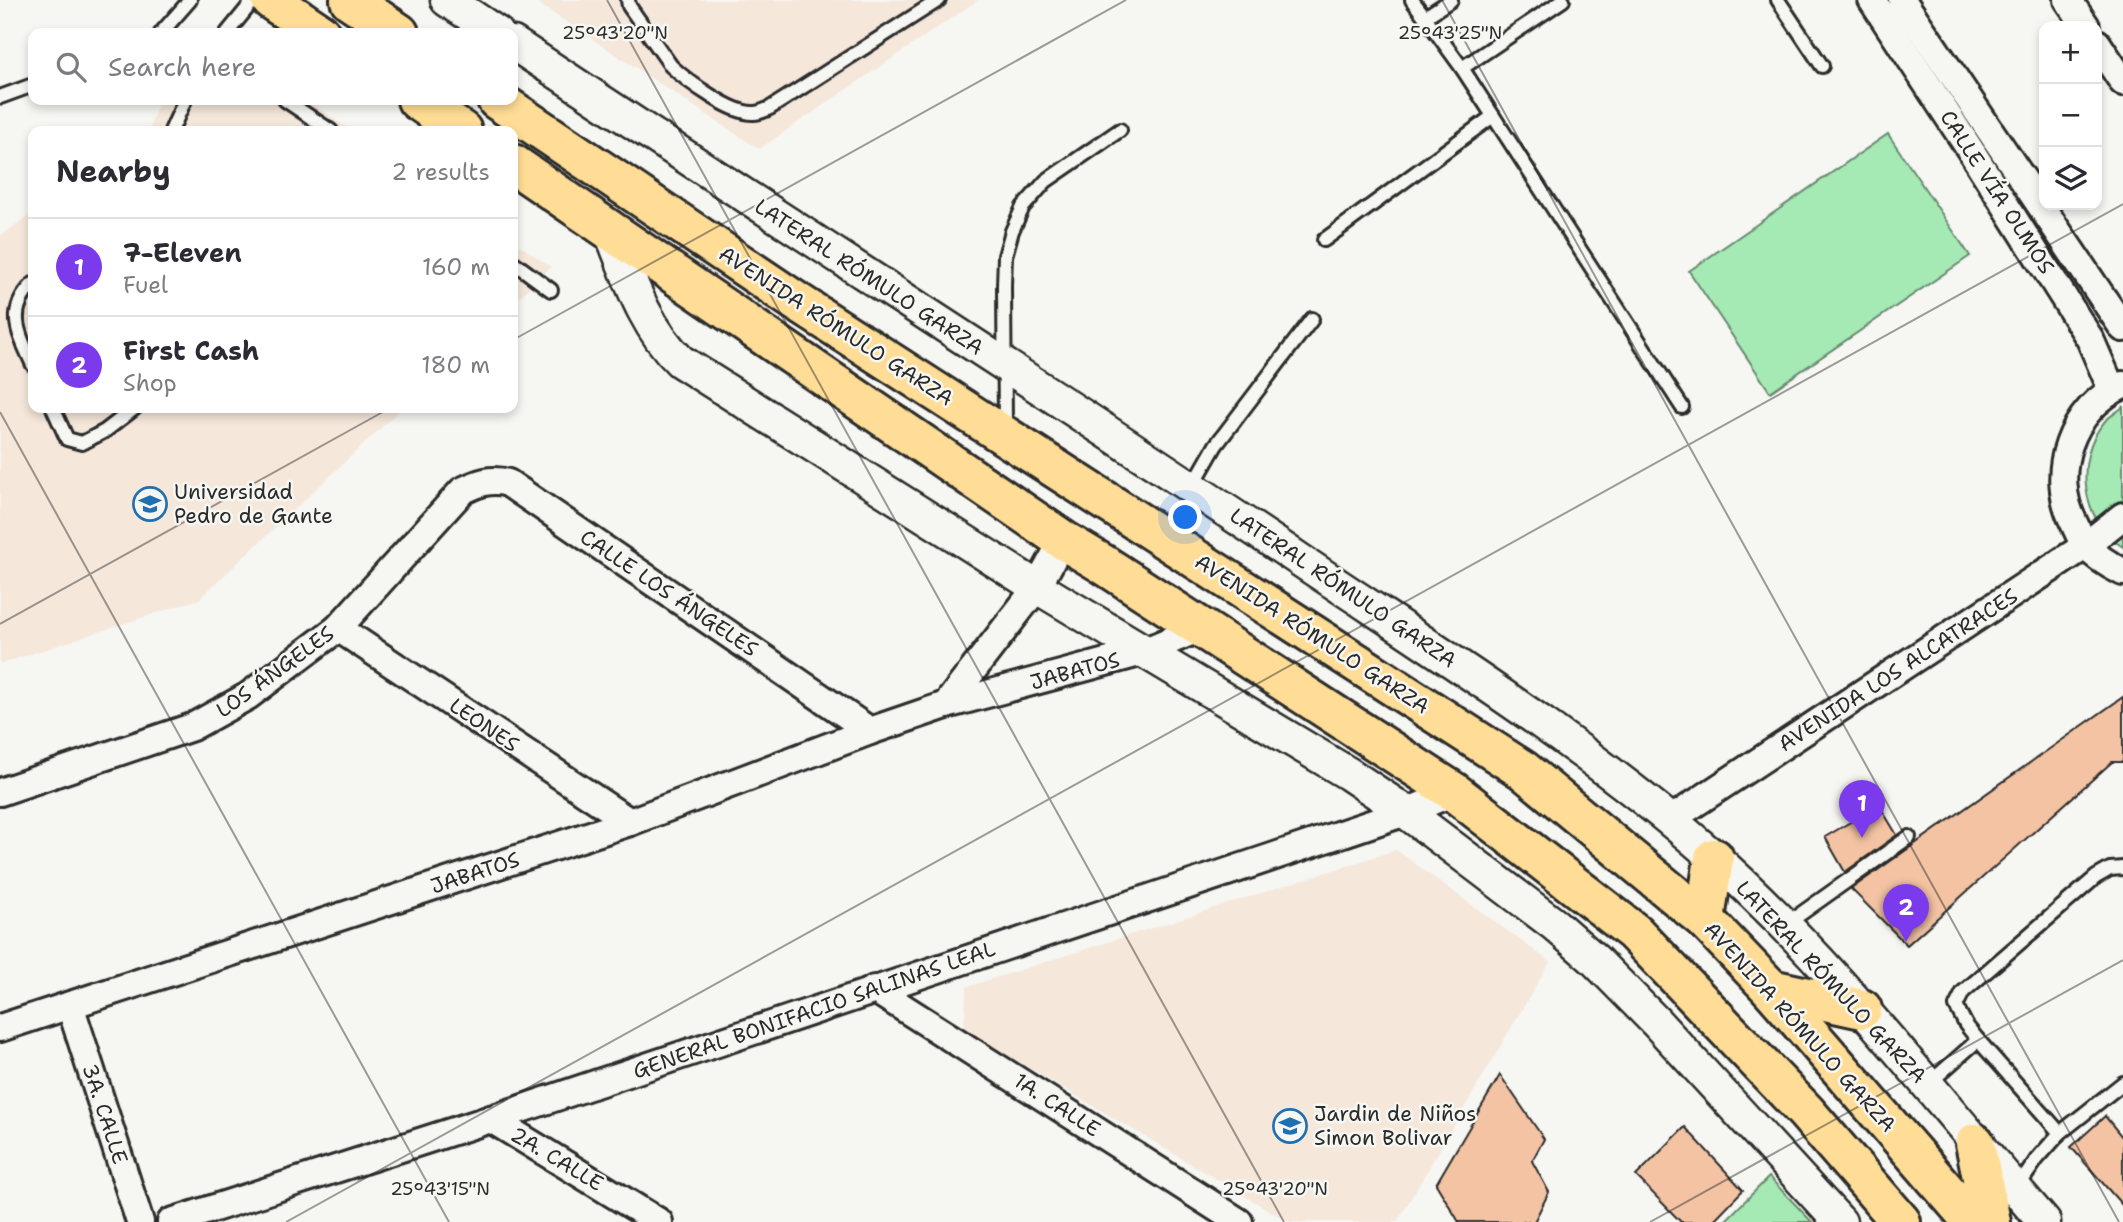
<!DOCTYPE html>
<meta charset="utf-8">
<style>
:root{--surface:#fff;--page:#f7f7f7;--text:#2b2b33;--muted:#7c7c81;--line:#e1e1e2;--accent:#7c3aed}
body{margin:0;font-family:"Shantell Sans",sans-serif;background:var(--page);color:var(--text)}
.controls{position:absolute;right:21px;top:21px;display:grid;overflow:hidden;border-radius:14px;box-shadow:0 4px 10px #0003}
.controls button{width:63px;height:63px;display:grid;place-items:center;padding:0;border:0;border-bottom:2px solid var(--line);background:var(--surface);color:var(--text);font:35px sans-serif}
.you{position:absolute;left:1186px;top:518px;width:24px;height:24px;margin:-18px;border:5px solid #fff;border-radius:50%;background:#1a73e8;box-shadow:0 0 0 10px #1a73e833}
.badge{display:grid;place-items:center;width:46px;height:46px;border-radius:50%;background:var(--accent);color:#fff;font-size:23px;font-weight:700}
.pin{position:absolute;translate:-50% -58px;filter:drop-shadow(0 2px 4px #0008)}
.pin::after{content:'';position:absolute;top:37px;width:24px;height:21px;background:inherit;clip-path:polygon(0 0,100% 0,50% 100%)}
.list{margin:0;padding:0;list-style:none}
h2{display:flex;justify-content:space-between;align-items:center;height:91px;margin:0;padding:0 28px;font-size:30px}
h2 small{font-size:23px;font-weight:400;color:var(--muted)}
.list li{display:grid;grid-template-columns:46px 1fr auto;gap:21px;align-items:center;box-sizing:border-box;height:98px;padding:0 28px;border-top:2px solid var(--line)}
.list b{display:block;font-size:26px;white-space:nowrap}
.list p{margin:0;font-size:23px;white-space:nowrap;color:var(--muted)}
.list em{font-size:23px;font-style:normal;color:var(--muted)}
.icon{flex:none;width:38px;height:38px;fill:none;stroke:currentColor;stroke-width:2;stroke-linecap:round;stroke-linejoin:round}
.map{position:relative;flex:none;width:2123px;height:1222px;overflow:hidden}
.search{position:absolute;background:var(--surface);box-shadow:0 4px 10px #0003;left:28px;top:28px;width:490px;height:77px;display:flex;align-items:center;gap:18px;box-sizing:border-box;padding:0 24px;border-radius:14px;color:var(--muted);font-size:26px}
.panel{position:absolute;background:var(--surface);box-shadow:0 4px 10px #0003;left:28px;top:126px;width:490px;height:287px;border-radius:14px}
.map>svg:first-child{display:block}
.built{fill:#f5e7da}
.green{fill:#a5e9b4;stroke:#688a70;stroke-width:2}
.building{fill:#f3c3a3;stroke:#2b2b2b;stroke-width:2}
.lines{fill:none;stroke-linecap:round;stroke-linejoin:round}
.service-casing{stroke:#2b2b2b;stroke-width:18}
.minor-casing{stroke:#2b2b2b;stroke-width:32}
.tertiary-casing{stroke:#2b2b2b;stroke-width:37}
.primary-casing{stroke:#2b2b2b;stroke-width:44}
.service{stroke:#f6f6f2;stroke-width:12}
.minor{stroke:#f6f6f2;stroke-width:26}
.tertiary{stroke:#f6f6f2;stroke-width:32}
.primary{stroke:#ffdd96;stroke-width:38}
.ticks{fill:none;stroke:#2b2b2b;stroke-width:2;stroke-opacity:0.45}
.labels{text-anchor:middle;dominant-baseline:central;stroke-width:5;stroke-linejoin:round;paint-order:stroke}
.street-label{font-size:21px;fill:#2b2b2b;stroke:#f6f6f2}
.poi-label{font-size:21px;fill:#2b2b2b;stroke:#f6f6f2;text-anchor:start}
.ticks-label{font-size:18px;text-anchor:middle;fill:#2b2b2b;stroke:#f6f6f2;stroke-width:5;stroke-linejoin:round;paint-order:stroke}
</style>
<div class="map">
<svg width="2123" height="1222" viewBox="0 0 2123 1222">
<rect width="100%" height="100%" fill="#f6f6f2"/>
<filter id="ink" filterUnits="userSpaceOnUse"><feTurbulence type="fractalNoise" baseFrequency=".0143" numOctaves="2"/><feDisplacementMap in="SourceGraphic" scale="14" xChannelSelector="R" yChannelSelector="G"/><feConvolveMatrix kernelMatrix="1 2 1 2 8 2 1 2 1" color-interpolation-filters="sRGB"/></filter>
<g filter="url(#ink)">
<g class="built">
<polygon points="533,0 978,0 759,149"/>
<polygon points="159,100 306,100 352,131 149,131"/>
<polygon points="33,213 33,408 402,408 199,599 0,664 0,236"/>
<polygon points="513,241 551,267 513,303"/>
<polygon points="1396,850 1550,962 1397,1222 1289,1222 964,1029 967,987"/>
</g>
<g class="green">
<polygon points="1888,134 1970,256 1770,392 1689,271"/>
<path d="M 2123,407 L 2123,547 C 2081,522 2073,458 2105,421 C 2110,416 2117,412 2123,407 Z"/>
<polygon points="1769,1177 1812,1222 1724,1222"/>
</g>
<g class="building">
<polygon points="2123,697 2123,762 2112,762 1907,945 1851,889"/>
<polygon points="1879,805 1897,835 1845,872 1825,837"/>
<polygon points="1500,1075 1544,1139 1532,1161 1549,1192 1534,1222 1459,1222 1436,1184"/>
<polygon points="2105,1116 2123,1138 2123,1206 2071,1147"/>
<polygon points="1685,1127 1743,1190 1712,1222 1681,1222 1636,1176"/>
</g>
<g class="lines">
<g class="service-casing">
<g id="service">
<path d="M 628,0 L 629,6 L 671,66 C 687,81 732,114 754,113 C 760,113 765,110 770,108 L 939,0"/>
<polyline points="1412,0 1425,17 1451,0"/>
<polyline points="1778,0 1822,66"/>
<polyline points="1425,17 1462,68 1682,407"/>
<polyline points="161,33 190,0"/>
<polyline points="227,33 254,0"/>
<polyline points="1462,68 1563,0"/>
<polyline points="0,97 33,85"/>
<polyline points="285,100 331,131"/>
<polyline points="171,131 185,100"/>
<polyline points="1324,240 1493,116"/>
<polyline points="513,262 551,290"/>
<path d="M 33,284 C 5,312 19,334 33,365"/>
<polyline points="53,408 67,439 82,443 105,431 135,408"/>
<polyline points="1005,427 1004,286 1005,256 1012,231 1023,207 1046,181 1120,130"/>
<polyline points="1192,487 1216,445 1312,319"/>
<polyline points="1785,925 1909,837"/>
<polyline points="1978,1040 1966,1025 1956,1006 1963,992 2096,877 2110,869 2123,868"/>
<polyline points="1927,1085 1978,1040 2060,1133 2123,1083"/>
<polyline points="2016,1190 2037,1159 2060,1133"/>
</g>
</g>
<g class="minor-casing">
<g id="minor">
<polyline points="1872,0 1973,154 2090,339 2112,390"/>
<polyline points="1902,0 2123,328"/>
<polyline points="2068,0 2086,26"/>
<polyline points="2097,43 2123,82"/>
<path d="M 2123,385 C 2071,408 2048,473 2074,523 C 2078,531 2081,541 2087,547 C 2096,557 2111,566 2123,572"/>
<polyline points="338,628 630,822"/>
<polyline points="946,705 1037,587 1063,540"/>
<path d="M 0,792 L 192,727 L 248,696 L 338,628 L 462,491 C 478,483 490,478 508,483 L 870,731"/>
<polyline points="1670,820 2085,546 2123,516"/>
<polyline points="874,989 1239,1222"/>
<polyline points="70,1005 140,1222"/>
<polyline points="0,1028 630,822 870,731 946,705 1143,652 1200,628"/>
<polyline points="491,1119 659,1222"/>
<polyline points="171,1222 491,1119 1406,812 1454,792"/>
</g>
</g>
<g class="tertiary-casing">
<g id="tertiary">
<polyline points="447,0 497,33"/>
<path d="M 513,43 C 773,216 1037,383 1297,558 C 1437,652 1582,742 1709,853 C 1834,963 1935,1097 2044,1222"/>
<path d="M 609,228 C 628,274 643,325 680,361 L 1037,587 L 1349,774 L 1406,812 L 1555,925 L 1595,960 L 1656,1022 L 1840,1222"/>
</g>
</g>
<g class="primary-casing">
<g id="primary">
<polyline points="271,0 320,33"/>
<polyline points="350,0 399,33"/>
<polyline points="417,100 462,131"/>
<polyline points="497,100 797,302 1523,770 1705,920 1771,989 1973,1222"/>
<polyline points="513,164 1063,540 1103,564 1454,792 1634,932 1806,1112 1901,1222"/>
<polyline points="1705,920 1714,858"/>
<polyline points="1771,989 1862,1009"/>
<polyline points="1975,1143 1991,1222"/>
</g>
</g>
<use href="#service" class="service"/>
<use href="#minor" class="minor"/>
<use href="#tertiary" class="tertiary"/>
<use href="#primary" class="primary"/>
</g>
</g>
<path class="ticks" d="M 607,0 L 1284,1222M 1442,0 L 2119,1222M 513,340 L 1126,0M 0,412 L 449,1222M 0,624 L 390,408M 286,1222 L 2123,204M 1650,1222 L 2123,960"/>
<defs>
<g id="school-ring" transform="scale(1.75)"><circle r="9.5" fill="#f6f6f2" stroke="#1f6fb2" stroke-width="1.5"/><path d="M0-5L7-2L0 1L-7-2ZM-4 1L0 2.5L4 1V4Q0 6-4 4Z" fill="#1f6fb2"/></g>
</defs>
<g fill-rule="evenodd">
<use href="#school-ring" x="150" y="504"/>
<use href="#school-ring" x="1290" y="1126"/>
</g>
<g class="labels">
<g class="street-label">
<text transform="translate(1997 192) rotate(57)">CALLE VÍA OLMOS</text>
<text transform="translate(869 277) rotate(33)">LATERAL RÓMULO GARZA</text>
<text transform="translate(836 326) rotate(33)">AVENIDA RÓMULO GARZA</text>
<text transform="translate(1343 588) rotate(34)">LATERAL RÓMULO GARZA</text>
<text transform="translate(669 593) rotate(34)">CALLE LOS ÁNGELES</text>
<text transform="translate(1312 634) rotate(33)">AVENIDA RÓMULO GARZA</text>
<text transform="translate(1898 670) rotate(-33)">AVENIDA LOS ALCATRACES</text>
<text transform="translate(1075 671) rotate(-15)">JABATOS</text>
<text transform="translate(275 672) rotate(-36)">LOS ÁNGELES</text>
<text transform="translate(484 725) rotate(34)">LEONES</text>
<text transform="translate(475 873) rotate(-18)">JABATOS</text>
<text transform="translate(1831 982) rotate(47)">LATERAL RÓMULO GARZA</text>
<text transform="translate(814 1010) rotate(-19)">GENERAL BONIFACIO SALINAS LEAL</text>
<text transform="translate(1800 1027) rotate(48)">AVENIDA RÓMULO GARZA</text>
<text transform="translate(1057 1105) rotate(33)">1A. CALLE</text>
<text transform="translate(105 1114) rotate(72)">3A. CALLE</text>
<text transform="translate(557 1159) rotate(31)">2A. CALLE</text>
</g>
<g class="poi-label">
<text x="174" y="492">Universidad<tspan x="174" dy="24">Pedro de Gante</tspan></text>
<text x="1314" y="1114">Jardin de Niños<tspan x="1314" dy="24">Simon Bolivar</tspan></text>
</g>
</g>
<g class="ticks-label">
<text x="615" y="39">25°43'20"N</text>
<text x="1450" y="39">25°43'25"N</text>
<text x="440" y="1195">25°43'15"N</text>
<text x="1275" y="1195">25°43'20"N</text>
</g>
</svg>
<div class="controls">
<button>+</button>
<button>−</button>
<button><svg class="icon" aria-label="layers" viewBox="0 0 24 24"><path d="M12 4l9 5-9 5-9-5zM3 14l9 5 9-5"/></svg></button>
</div>
<div class="you"></div>
<div class="pin badge" style="left:1862px;top:838px">1</div>
<div class="pin badge" style="left:1906px;top:942px">2</div>
<div class="search"><svg class="icon" aria-label="search" viewBox="0 0 24 24"><circle cx="10" cy="10" r="6"/><path d="M15 15l6 6"/></svg>Search here</div>
<section class="panel">
<h2>Nearby<small>2 results</small></h2>
<ul class="list">
<li><span class="badge">1</span><div><b>7-Eleven</b><p>Fuel</p></div><em>160 m</em></li>
<li><span class="badge">2</span><div><b>First Cash</b><p>Shop</p></div><em>180 m</em></li>
</ul>
</section>
</div>
